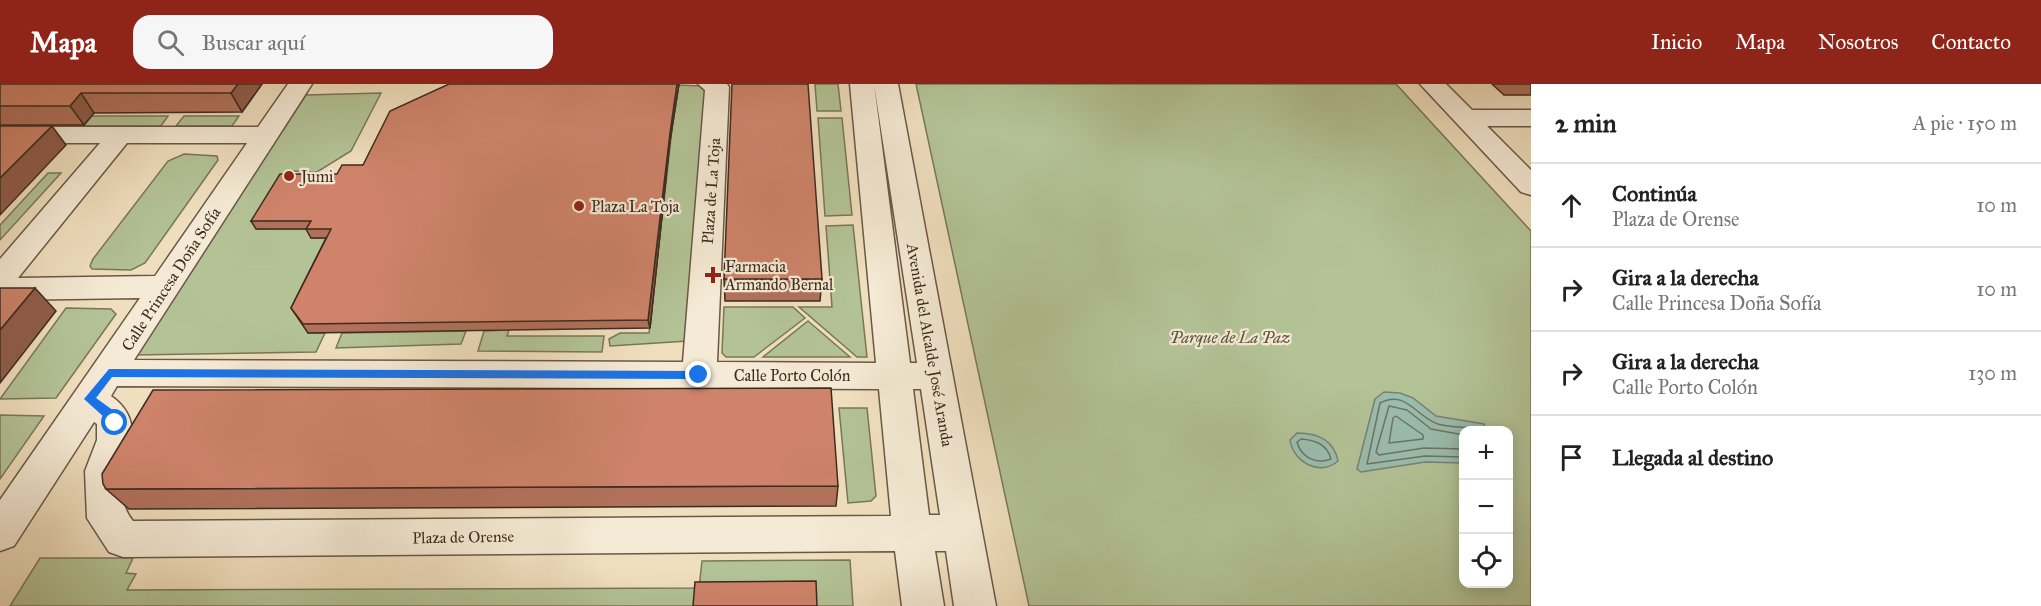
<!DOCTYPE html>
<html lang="es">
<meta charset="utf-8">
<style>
:root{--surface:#fff;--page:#f6f6f6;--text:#222;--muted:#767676;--line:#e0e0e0;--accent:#8f2418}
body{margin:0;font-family:"IM FELL Great Primer",serif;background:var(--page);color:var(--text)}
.controls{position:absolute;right:18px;bottom:18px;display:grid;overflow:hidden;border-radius:12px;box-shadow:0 3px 15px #0003}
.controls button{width:54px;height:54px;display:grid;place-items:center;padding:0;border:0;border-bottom:2px solid var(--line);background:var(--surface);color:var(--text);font:30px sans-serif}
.stop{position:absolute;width:18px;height:18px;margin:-14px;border:4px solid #1a73e8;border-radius:50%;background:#fff}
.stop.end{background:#1a73e8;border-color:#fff;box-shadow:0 2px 6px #0008}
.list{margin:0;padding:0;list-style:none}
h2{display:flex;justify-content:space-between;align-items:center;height:78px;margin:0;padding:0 24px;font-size:26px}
h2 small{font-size:20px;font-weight:400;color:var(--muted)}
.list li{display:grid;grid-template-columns:39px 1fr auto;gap:18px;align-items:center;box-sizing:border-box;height:84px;padding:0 24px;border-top:2px solid var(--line)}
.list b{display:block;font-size:22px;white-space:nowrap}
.list p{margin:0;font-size:20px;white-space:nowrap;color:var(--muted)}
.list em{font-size:20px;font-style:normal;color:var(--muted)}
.icon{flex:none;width:33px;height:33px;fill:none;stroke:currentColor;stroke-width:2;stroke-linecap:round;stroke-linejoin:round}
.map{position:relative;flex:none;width:1531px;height:522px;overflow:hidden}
header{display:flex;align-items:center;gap:36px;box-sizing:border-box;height:84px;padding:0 30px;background:var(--accent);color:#fff}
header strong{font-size:28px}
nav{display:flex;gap:33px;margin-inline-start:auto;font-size:21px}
.search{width:420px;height:54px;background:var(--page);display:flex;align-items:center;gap:15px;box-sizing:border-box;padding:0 21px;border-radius:18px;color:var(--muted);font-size:22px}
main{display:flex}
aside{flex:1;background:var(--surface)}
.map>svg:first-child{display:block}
.green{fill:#b3c396;stroke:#78775a;stroke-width:1.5;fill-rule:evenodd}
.water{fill:#9bbdae;stroke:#758375;stroke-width:1.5}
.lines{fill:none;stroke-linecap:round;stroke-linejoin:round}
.shore{stroke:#6c7466;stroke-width:1.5}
.minor-casing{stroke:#6a5847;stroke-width:3}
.minor{fill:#f5ead5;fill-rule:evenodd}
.wall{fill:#b1715b;stroke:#3d2b1f;stroke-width:1.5}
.shaded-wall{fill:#905c4a;stroke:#3d2b1f;stroke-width:1.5}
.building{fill:#ce836a;stroke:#3d2b1f;stroke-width:1.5}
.route{fill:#1a73e8}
.poi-dot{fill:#8f2418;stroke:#f5ead5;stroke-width:2}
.labels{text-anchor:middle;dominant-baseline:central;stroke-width:4.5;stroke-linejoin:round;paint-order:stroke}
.poi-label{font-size:16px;fill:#3d2b1f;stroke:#f5ead5;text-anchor:start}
.street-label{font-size:16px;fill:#3d2b1f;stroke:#f5ead5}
.park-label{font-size:16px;font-style:italic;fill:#5a513d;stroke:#f5ead5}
</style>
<header>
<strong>Mapa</strong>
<div class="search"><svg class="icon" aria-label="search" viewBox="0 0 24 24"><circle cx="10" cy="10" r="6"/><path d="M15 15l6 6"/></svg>Buscar aquí</div>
<nav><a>Inicio</a><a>Mapa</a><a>Nosotros</a><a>Contacto</a></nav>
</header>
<main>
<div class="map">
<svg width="1531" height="522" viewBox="0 0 1531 522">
<rect width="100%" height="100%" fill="#f0dfbe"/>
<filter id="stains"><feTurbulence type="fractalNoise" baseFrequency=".00333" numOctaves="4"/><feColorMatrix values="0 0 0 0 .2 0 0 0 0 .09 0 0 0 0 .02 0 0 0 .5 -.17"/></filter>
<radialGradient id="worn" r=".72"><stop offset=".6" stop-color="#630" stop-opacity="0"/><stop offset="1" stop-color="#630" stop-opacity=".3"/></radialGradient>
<g class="green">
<polygon points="815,0 838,0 841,27 817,27"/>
<path d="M 916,0 L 1396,0 L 1531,147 L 1531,522 L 1029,522 ZM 1464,346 L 1508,346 L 1508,500 L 1464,500 Z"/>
<polygon points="677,1 701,2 705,7 688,257 610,262 609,255 620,249 649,249"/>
<polygon points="381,9 351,67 317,88 290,87 257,145 316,145 311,154 335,154 308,249 325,249 316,268 135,271 306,11"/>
<polygon points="42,32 168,32 161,42 32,42"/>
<polygon points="184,32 239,32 232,42 176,42"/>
<polygon points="818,34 842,34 852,131 825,132"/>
<polygon points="184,70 217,72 218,76 145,179 131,186 92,185 90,182 93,175 168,77"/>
<polygon points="48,89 61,89 0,156 0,141"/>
<polygon points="853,141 867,273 857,273 799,223 832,223 826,142"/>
<polygon points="724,223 793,223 805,234 754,273 726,273 722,269"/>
<polygon points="66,224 111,225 116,230 56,314 0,315"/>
<polygon points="808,237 850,273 763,273"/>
<polygon points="509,246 507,252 604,252 602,268 478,267 484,247"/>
<polygon points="466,247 461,260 336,264 342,249"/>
<polygon points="839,324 867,324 876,412 871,417 848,419"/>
<polygon points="0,331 44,332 0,395"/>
<polygon points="40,474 133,474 126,489 136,490 127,506 699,504 702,477 850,476 853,522 10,522"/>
</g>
<g class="water">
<polygon points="1384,308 1400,309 1413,314 1436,332 1484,340 1486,346 1464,346 1463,379 1425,378 1361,388 1357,385 1375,315"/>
<path d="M 1297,349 C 1317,349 1334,356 1338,377 C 1320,393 1293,378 1290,356 Z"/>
</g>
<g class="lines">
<g class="shore">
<polygon points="1396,332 1423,351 1423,355 1389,359 1393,334"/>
<polyline points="1464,351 1431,345 1407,326 1389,322 1376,368 1379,371 1424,364 1464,365"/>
<path d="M 1301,355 C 1315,356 1327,360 1331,375 C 1316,381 1301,373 1297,358 Z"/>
<path d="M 1464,373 L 1425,372 L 1367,380 L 1380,319 C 1406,305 1416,333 1438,340 C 1452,344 1466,342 1480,346"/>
</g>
<g class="minor-casing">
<g id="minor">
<path d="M 288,0 L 312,0 L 134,276 L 683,278 L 705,6 L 698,0 L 727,0 L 729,3 L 717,278 L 876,279 L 850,0 L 874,0 L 910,279 L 917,279 L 874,0 L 898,0 L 996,522 L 954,522 L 946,467 L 935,467 L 944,522 L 902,522 L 895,467 L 123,473 L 109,468 L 87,434 L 85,387 L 97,356 L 97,340 L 94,338 L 14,462 L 0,467 L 0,416 L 140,214 L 0,216 L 0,175 L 100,59 L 0,59 L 0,43 L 258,43 ZM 127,59 L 247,59 L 155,192 L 18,194 ZM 117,302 L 879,305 L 891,432 L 133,437 C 99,396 162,348 111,312 ZM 913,305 L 921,305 L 940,431 L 929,431 Z"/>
<polygon points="1420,0 1446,0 1472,26 1531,26 1531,42 1487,42 1531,86 1531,111 1521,108"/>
</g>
</g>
<use href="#minor" class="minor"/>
</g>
<g class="wall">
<polygon points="0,0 262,0 242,28 94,29 84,41 0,41"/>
<polygon points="449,0 679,0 670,57 650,244 308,249 291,224 326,154 311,154 306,145 256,145 251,137 363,81"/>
<polygon points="1492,0 1531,0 1531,11 1504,11"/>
<polygon points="724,195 822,195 820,217 725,217"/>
<polygon points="838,402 836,422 129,425 106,405"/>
</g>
<g class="shaded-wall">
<polygon points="238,0 262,0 242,28 231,9"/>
<polygon points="677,0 679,0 670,57 650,244 648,236 670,49"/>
<polygon points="81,9 94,29 84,41 70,22"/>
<polygon points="52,42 66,61 0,131 0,94"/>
<polygon points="35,204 56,227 0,299 0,246"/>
</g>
<g class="building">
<polygon points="0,0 238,0 231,9 81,9 70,22 0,22"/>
<polygon points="449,0 677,0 670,49 648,236 303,240 291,224 331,145 306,145 311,137 251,137 280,90 337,90 342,81 363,81 390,27"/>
<polygon points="732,0 808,0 822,195 724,195"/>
<polygon points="0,42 52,42 0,94"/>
<polygon points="0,204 35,204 0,246"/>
<polygon points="831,304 838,402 106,405 103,400 102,390 153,306"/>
<polygon points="816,497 817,522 693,522 695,498"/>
</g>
<polygon class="route" points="109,285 699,287 704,291 699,295 112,293 96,314 114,327 120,339 115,343 84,315"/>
<g class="poi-dot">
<circle cx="289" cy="92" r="6"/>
<circle cx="579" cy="122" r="6"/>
<path d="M710 182h6v6h6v6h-6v6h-6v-6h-6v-6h6z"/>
</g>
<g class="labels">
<g class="poi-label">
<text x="301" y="92">Jumi</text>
<text x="591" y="122">Plaza La Toja</text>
<text x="725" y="182">Farmacia<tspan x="725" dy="18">Armando Bernal</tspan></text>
</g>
<g class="street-label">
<text transform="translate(711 107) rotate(-86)">Plaza de La Toja</text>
<text transform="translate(171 195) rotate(-57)">Calle Princesa Doña Sofía</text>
<text transform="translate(930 261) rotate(80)">Avenida del Alcalde José Aranda</text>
<text x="792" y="291">Calle Porto Colón</text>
<text transform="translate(463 453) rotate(-1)">Plaza de Orense</text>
</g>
<g class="park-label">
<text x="1230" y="253">Parque de La Paz</text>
</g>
</g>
<rect width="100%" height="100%" filter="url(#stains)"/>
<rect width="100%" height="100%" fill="url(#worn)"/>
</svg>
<div class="controls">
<button>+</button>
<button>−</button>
<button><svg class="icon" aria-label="locate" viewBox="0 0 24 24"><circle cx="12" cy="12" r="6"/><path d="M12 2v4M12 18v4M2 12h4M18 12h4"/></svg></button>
</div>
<div class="stop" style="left:115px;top:339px"></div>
<div class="stop end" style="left:699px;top:291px"></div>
</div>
<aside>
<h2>2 min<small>A pie · 150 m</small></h2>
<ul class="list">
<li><svg class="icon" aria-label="ahead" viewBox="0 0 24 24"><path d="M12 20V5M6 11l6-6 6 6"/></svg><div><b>Continúa</b><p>Plaza de Orense</p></div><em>10 m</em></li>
<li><svg class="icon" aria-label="right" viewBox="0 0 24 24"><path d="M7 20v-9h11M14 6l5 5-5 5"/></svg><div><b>Gira a la derecha</b><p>Calle Princesa Doña Sofía</p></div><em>10 m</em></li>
<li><svg class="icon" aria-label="right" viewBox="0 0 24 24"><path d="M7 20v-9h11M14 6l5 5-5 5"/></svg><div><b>Gira a la derecha</b><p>Calle Porto Colón</p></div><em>130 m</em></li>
<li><svg class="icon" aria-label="arrive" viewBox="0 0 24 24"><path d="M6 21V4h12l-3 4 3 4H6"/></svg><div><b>Llegada al destino</b></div></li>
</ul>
</aside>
</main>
